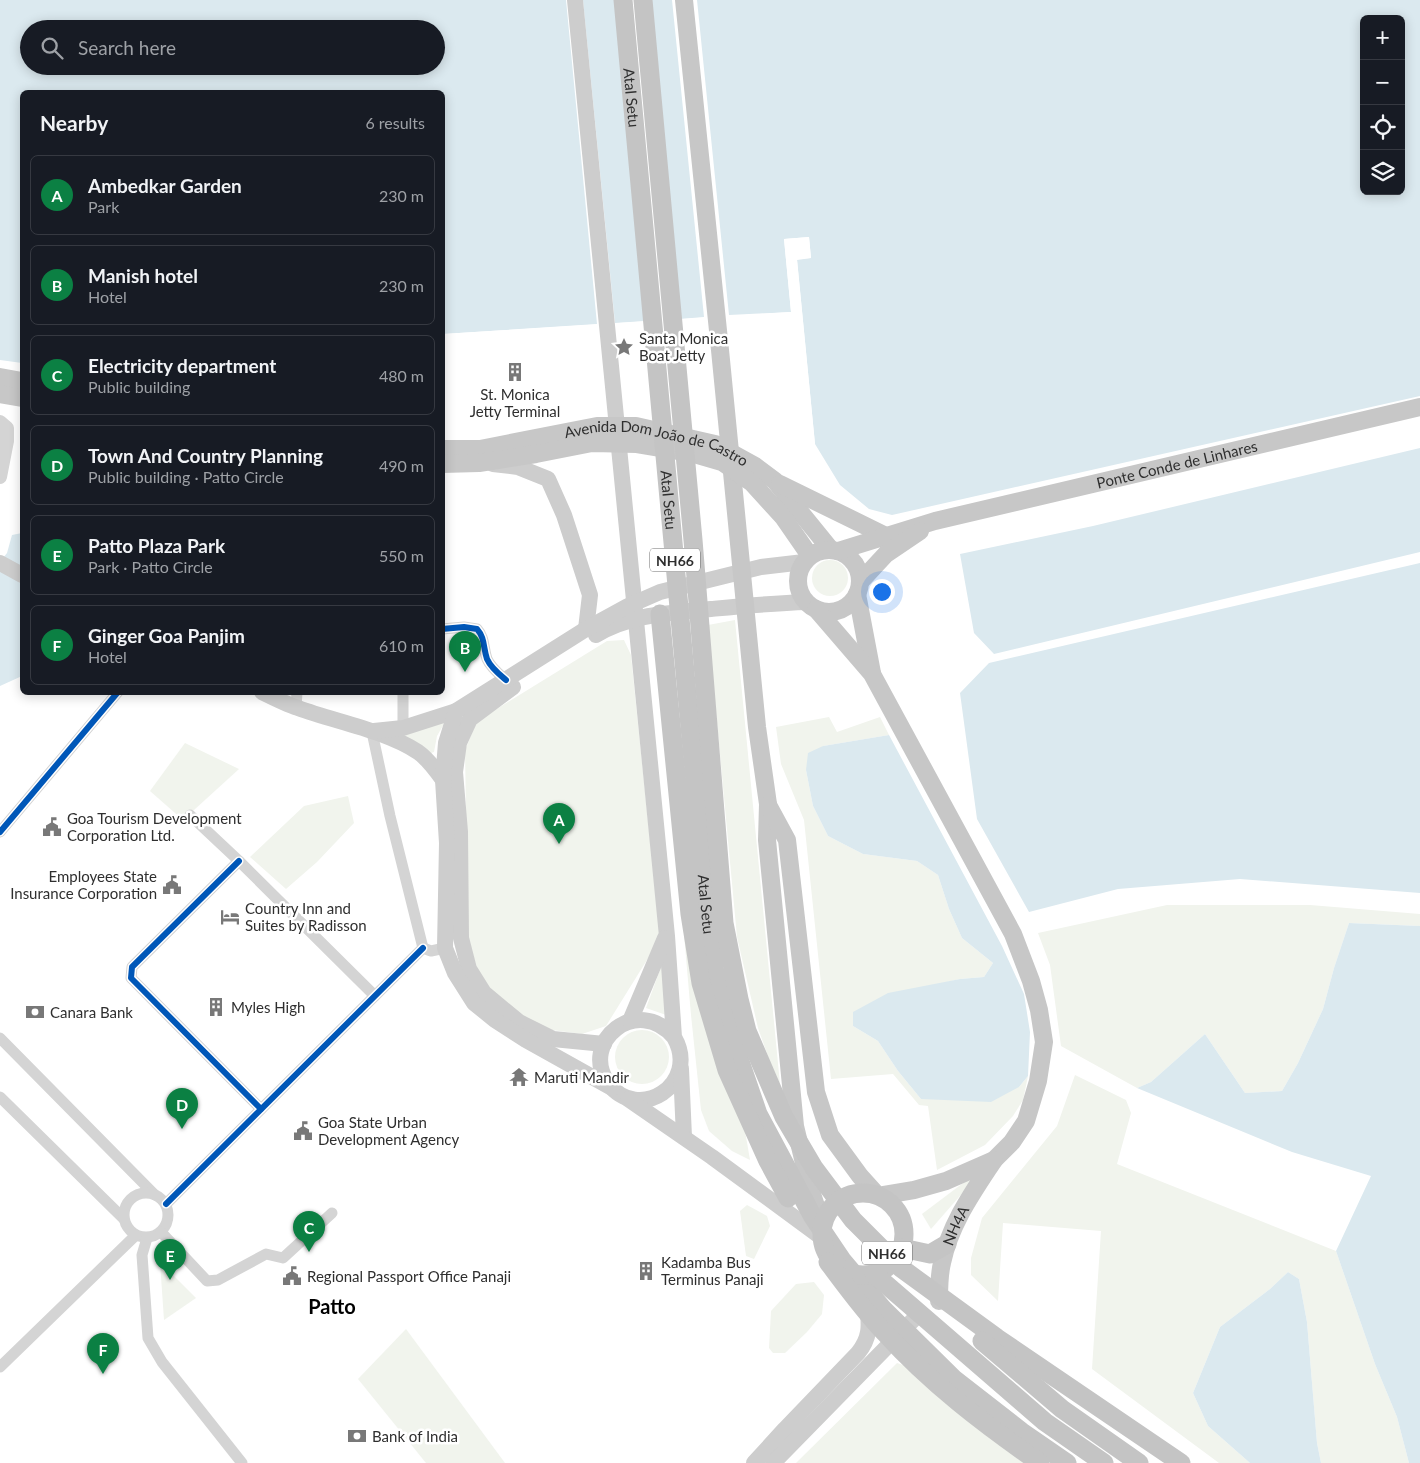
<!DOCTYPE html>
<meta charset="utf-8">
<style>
:root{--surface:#171b24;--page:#20242c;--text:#f1f3f6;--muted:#9ea1a6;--line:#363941;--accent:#0b8043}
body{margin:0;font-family:Lato,sans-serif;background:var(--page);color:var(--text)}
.controls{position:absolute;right:15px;top:15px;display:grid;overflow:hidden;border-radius:8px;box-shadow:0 2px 12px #0003}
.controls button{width:45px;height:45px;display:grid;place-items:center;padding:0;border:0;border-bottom:1px solid var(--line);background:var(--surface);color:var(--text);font:25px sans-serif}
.you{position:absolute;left:881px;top:591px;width:18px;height:18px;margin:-12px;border:4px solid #fff;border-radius:50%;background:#1a73e8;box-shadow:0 0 0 8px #1a73e833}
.badge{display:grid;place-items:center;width:32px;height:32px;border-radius:50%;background:var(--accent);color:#fff;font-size:16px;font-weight:700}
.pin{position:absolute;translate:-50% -41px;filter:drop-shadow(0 1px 2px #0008)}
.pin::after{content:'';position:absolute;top:26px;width:18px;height:15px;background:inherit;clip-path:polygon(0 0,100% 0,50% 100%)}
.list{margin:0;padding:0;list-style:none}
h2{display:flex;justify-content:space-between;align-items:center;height:65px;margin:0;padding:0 20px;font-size:21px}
h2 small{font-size:16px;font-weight:400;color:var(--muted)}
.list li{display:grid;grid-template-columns:32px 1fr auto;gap:15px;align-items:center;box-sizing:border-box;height:80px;margin:0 10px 10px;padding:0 10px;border:1px solid var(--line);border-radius:8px}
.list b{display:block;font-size:19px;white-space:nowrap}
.list p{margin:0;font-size:16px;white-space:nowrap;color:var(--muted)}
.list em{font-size:16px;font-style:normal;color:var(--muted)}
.icon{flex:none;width:28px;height:28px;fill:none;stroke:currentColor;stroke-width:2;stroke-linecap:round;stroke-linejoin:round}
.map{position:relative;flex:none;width:1420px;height:1463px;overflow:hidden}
.search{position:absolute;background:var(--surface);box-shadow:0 2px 12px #0003;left:20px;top:20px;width:425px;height:55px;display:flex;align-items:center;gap:12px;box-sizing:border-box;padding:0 18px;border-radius:28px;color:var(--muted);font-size:19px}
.panel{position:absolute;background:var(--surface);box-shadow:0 2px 12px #0003;left:20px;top:90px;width:425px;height:605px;border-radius:8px}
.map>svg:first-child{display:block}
.green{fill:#f1f4ed}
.water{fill:#dbe9ef;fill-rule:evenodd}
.pier{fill:#fff}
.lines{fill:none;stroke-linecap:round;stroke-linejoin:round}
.minor{stroke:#d4d4d4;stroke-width:11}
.tertiary{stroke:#d4d4d4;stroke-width:14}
.secondary{stroke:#cdcdcd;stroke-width:16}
.primary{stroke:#c7c7c7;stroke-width:18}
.trunk{stroke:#c4c4c4;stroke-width:19}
.cycleway-casing{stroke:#fff;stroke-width:9}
.cycleway{stroke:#0057b8;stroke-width:6}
.labels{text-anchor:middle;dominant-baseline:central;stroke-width:5;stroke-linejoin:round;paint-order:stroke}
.shield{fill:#fff;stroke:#6d6d6d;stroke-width:1}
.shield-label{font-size:14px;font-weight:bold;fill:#2f2f2f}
.street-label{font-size:15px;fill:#2f2f2f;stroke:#fff}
.poi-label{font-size:15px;fill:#2f2f2f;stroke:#fff;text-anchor:start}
.district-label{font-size:20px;font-weight:bold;fill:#000;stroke:#fff}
</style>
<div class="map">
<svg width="1420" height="1463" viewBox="0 0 1420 1463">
<rect width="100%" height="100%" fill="#fff"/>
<g class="green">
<circle cx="830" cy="578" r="18"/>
<polygon points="735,620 780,1084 770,1062 758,1028 737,937 708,625"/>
<polygon points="624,640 631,655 660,939 606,1026 582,1034 552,1030 525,1020 486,985 478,972 468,938 465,750 477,721 607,641"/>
<polygon points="659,646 744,1125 750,1160 732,1151 709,1131 701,1110 691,1015"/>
<polygon points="448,717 437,736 434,752 431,753 404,739 406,733"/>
<polygon points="829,717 837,732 880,717 889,735 823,746 806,770 813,806 828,836 863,854 917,861 938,875 949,909 962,938 993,963 984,977 960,979 934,985 853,1026 878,1041 898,1071 921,1099 1019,1087 1028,1076 1023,1100 1013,1116 985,1145 937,1170 928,1106 919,1105 893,1074 831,1079 804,820 781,764 776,727"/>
<polygon points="185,743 239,769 183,820 150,791"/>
<polygon points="348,796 354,823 317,862 286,889 250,857 304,806"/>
<polygon points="1167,905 1310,905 1420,914 1420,926 1349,923 1334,968 1323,1009 1298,1063 1282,1091 1245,1093 1205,1034 1151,1082 1137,1088 1061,1046 1050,965 1038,933"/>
<polygon points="663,965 669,1016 646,1008 661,967"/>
<circle cx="642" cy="1057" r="27"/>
<polygon points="1075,1075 1126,1100 1131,1113 1117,1164 1336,1251 1375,1364 1397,1417 1409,1463 1321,1463 1317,1443 1307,1322 1299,1279 1288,1272 1270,1289 1220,1327 1193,1393 1208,1426 1250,1463 1219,1463 1092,1369 1101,1231 1003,1223 998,1301 971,1275 971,1258 982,1218 1057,1126"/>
<polygon points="987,1165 931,1229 922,1214"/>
<polygon points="747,1205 767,1216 770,1226 754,1259 746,1256 740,1211"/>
<polygon points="160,1262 196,1298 164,1320"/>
<polygon points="814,1282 824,1295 822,1314 807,1332 785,1353 773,1353 769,1348 771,1311 796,1284"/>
<polygon points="406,1329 505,1463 426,1463 358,1379"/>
<polygon points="897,1363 915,1369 1025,1463 796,1463"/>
</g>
<g class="water">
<path d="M 0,0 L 1420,0 L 1420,396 L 892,515 L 869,509 L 840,485 L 815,444 L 797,259 L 811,258 L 809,237 L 784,239 L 791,312 L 443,334 L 442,92 L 22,92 L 22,363 L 0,360 ZM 1364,19 L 1401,19 L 1401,191 L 1364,191 ZM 29,29 L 436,29 L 436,66 L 29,66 Z"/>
<polygon points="1420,448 1420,552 994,654 974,633 960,554 1093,526"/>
<polygon points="22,533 22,676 0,686 0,562 7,553 12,535"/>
<polygon points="1420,563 1420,893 1240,879 1118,889 1029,912 977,819 960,693 989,663"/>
<polygon points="889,735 1002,946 1024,994 1030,1032 1028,1076 1019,1087 991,1102 921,1099 898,1071 878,1041 853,1026 853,1012 888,993 960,979 984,977 993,963 962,938 949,909 938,875 917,861 863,854 828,836 813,806 806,770 808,753 823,746"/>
<polygon points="1349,923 1420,926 1420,1463 1409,1463 1397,1417 1375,1364 1336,1251 1371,1176 1292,1152 1137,1088 1151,1082 1205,1034 1245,1093 1282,1091 1298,1063 1323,1009 1334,968"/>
<polygon points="1288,1272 1299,1279 1307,1322 1317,1443 1321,1463 1250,1463 1208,1426 1193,1393 1220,1327 1270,1289"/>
</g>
<polygon class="pier" points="566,0 583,0 615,323 645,321 615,0 650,0 680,319 704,317 672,0 697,0 729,315 791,312 784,239 809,237 811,258 797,260 815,444 812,444 794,259 796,257 808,256 807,240 787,241 793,311 791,314 442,337 443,334 597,324"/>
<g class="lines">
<g class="minor">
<path d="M 442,629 L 464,627 L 477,629 C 485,638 483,647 487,659 C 491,668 499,674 506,680"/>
<polyline points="403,692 403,728"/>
<polyline points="296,708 297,692"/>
<polyline points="372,732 390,816 423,948"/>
<polyline points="190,815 239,861 375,996"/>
<polyline points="0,832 118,692"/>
<polyline points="239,861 132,967 131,978 261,1109"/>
<polyline points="423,948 431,951 445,948"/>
<polyline points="0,1038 155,1195"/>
<polyline points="0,1097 124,1219"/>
<circle cx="146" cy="1215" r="22"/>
<polyline points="166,1204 423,948"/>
<polyline points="161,1232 207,1281 218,1280 266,1254 283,1258 332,1213"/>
<polyline points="147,1238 142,1255 148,1338 162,1362 242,1463"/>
<polyline points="0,1367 136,1235"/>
</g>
<polyline class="tertiary" points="0,422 7,428 7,441 0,477"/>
<g class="secondary">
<path d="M 575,0 L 667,936 L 674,1037 C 701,1084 638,1124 608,1083 C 579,1042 637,994 674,1037"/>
<polyline points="493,464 518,467 548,479 564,515 590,595 586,629"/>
<polyline points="0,563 22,575"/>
<path d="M 596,635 C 630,614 672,613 711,609 C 743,606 774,603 807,602"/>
<polyline points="513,687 470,719 459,743 455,772 460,832 461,938 469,969 484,993 519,1022 553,1039 604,1044"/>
<path d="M 262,692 C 274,698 286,704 298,708 C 336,722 384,730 418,752 C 428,759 436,770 443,780"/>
<polyline points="374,731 403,728 456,711"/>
<polyline points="630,1021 665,938"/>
<polyline points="681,1069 684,1137"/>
<polyline points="612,1088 526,1040 495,1020 474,1003 455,973 445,948 447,843 443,780 446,743 456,711 586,629 628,606 660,592 761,567 804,562"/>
<polyline points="628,1099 712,1157 821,1237"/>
<path d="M 754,1463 L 785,1429 L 858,1353 C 870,1338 870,1326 867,1307"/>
<polyline points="773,1463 920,1313"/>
</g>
<g class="primary">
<polyline points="684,0 720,350 757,727 768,804 767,840 795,1126 810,1188 820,1218"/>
<polyline points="0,377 22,381"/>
<polyline points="0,394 22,398"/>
<path id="s1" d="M 442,449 L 480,449 L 597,426 L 636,426 L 715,444 L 755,466 L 775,481 L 831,550"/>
<polyline points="442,464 479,463 536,454 592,443 637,444 691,453 722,462 752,483 783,517 810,556"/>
<polyline points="780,484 886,536"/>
<circle cx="829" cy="581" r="31"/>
<path id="s2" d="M 838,551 L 935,521 L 1420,407"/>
<polyline points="860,582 886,554 920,531"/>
<polyline points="857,594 872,673"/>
<polyline points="768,805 787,840 816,1092 830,1135 860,1176 878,1196 914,1190 946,1181 994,1160 1012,1142 1026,1121 1038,1081 1044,1042 1039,1010 1031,981 1013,934 872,674 816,609"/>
<path id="s3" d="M 939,1301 C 939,1288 939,1275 942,1263 C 950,1224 973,1192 994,1160"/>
</g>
<g class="trunk">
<path id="s4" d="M 623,0 L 708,922 L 714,968 L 731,1035 L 758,1114 L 813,1217 L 842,1260 L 883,1309 L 954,1379 L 1022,1432 L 1067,1463"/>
<polyline points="643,0 693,540 724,923 739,999 747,1031 784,1117 814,1168 853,1220 901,1268 997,1338 1181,1463"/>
<polyline points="660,614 690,914 701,983 727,1070 768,1161 788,1198"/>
<circle cx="863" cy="1234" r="41"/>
<polyline points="902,1248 930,1254 947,1244"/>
<path d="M 828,1262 C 846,1286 864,1311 885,1333 C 930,1383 985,1425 1040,1463"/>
<polyline points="874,1274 1045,1422 1104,1463"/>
<polyline points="982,1341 1062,1409 1139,1463"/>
</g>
<g class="cycleway-casing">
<g id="cycleway">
<path d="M 442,629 L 464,627 L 477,629 C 485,638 483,647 487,659 C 491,668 499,674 506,680"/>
<polyline points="0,832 118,692"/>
<polyline points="239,861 132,967 131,978 261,1109"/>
<polyline points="166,1204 423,948"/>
</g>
</g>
<use href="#cycleway" class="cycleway"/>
</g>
<defs>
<g id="sight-bare" transform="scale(1.5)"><path d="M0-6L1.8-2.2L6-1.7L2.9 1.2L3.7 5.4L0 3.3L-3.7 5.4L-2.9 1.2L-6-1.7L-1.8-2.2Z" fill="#787878" stroke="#fff" stroke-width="2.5" paint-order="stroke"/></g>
<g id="building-bare" transform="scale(1.5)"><path d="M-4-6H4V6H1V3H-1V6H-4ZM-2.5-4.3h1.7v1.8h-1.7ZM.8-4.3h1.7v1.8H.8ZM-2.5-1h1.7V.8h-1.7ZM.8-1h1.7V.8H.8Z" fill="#787878" stroke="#fff" stroke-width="2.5" paint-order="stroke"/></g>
<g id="civic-bare" transform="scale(1.5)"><path d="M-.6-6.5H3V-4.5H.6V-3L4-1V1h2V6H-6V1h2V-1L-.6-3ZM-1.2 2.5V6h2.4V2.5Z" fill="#787878" stroke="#fff" stroke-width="2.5" paint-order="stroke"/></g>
<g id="hotel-bare" transform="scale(1.5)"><path d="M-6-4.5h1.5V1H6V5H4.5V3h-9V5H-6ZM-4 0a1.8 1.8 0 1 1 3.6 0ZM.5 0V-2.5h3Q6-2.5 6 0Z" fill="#787878" stroke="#fff" stroke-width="2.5" paint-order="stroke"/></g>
<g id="bank-bare" transform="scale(1.5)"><path d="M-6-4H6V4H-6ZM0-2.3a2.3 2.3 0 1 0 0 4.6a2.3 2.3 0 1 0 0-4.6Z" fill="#787878" stroke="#fff" stroke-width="2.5" paint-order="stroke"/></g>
<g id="temple-bare" transform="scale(1.5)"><path d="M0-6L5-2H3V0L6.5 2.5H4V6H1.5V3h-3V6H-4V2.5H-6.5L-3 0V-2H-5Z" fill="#787878" stroke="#fff" stroke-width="2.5" paint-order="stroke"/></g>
</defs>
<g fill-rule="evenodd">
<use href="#sight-bare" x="624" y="347"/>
<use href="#building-bare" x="515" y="372"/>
<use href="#civic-bare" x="52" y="827"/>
<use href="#civic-bare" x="172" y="885"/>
<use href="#hotel-bare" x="230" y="917"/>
<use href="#building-bare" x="216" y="1007"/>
<use href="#bank-bare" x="35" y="1012"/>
<use href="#temple-bare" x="519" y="1077"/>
<use href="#civic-bare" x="303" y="1131"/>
<use href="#building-bare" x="646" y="1271"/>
<use href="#civic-bare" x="292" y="1276"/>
<use href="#bank-bare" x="357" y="1436"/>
</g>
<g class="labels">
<g class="shield">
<rect x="650" y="548.5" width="50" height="23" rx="4"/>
<rect x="862" y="1241.5" width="50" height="23" rx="4"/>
</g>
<g class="shield-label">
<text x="675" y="560">NH66</text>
<text x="887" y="1253">NH66</text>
</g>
<g class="street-label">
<text stroke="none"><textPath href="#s4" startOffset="98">Atal Setu</textPath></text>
<text stroke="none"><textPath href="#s1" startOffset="219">Avenida Dom João de Castro</textPath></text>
<text stroke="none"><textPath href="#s2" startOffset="350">Ponte Conde de Linhares</textPath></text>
<text stroke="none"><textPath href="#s4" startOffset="502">Atal Setu</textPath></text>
<text stroke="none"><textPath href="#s4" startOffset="908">Atal Setu</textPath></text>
<text stroke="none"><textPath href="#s3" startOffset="78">NH4A</textPath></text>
</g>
<g class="poi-label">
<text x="639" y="338">Santa Monica<tspan x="639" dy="17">Boat Jetty</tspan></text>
<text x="515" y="394" text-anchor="middle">St. Monica<tspan x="515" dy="17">Jetty Terminal</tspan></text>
<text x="67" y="818">Goa Tourism Development<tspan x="67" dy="17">Corporation Ltd.</tspan></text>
<text x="157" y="876" text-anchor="end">Employees State<tspan x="157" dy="17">Insurance Corporation</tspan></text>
<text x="245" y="908">Country Inn and<tspan x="245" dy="17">Suites by Radisson</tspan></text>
<text x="231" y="1007">Myles High</text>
<text x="50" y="1012">Canara Bank</text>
<text x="534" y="1077">Maruti Mandir</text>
<text x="318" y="1122">Goa State Urban<tspan x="318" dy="17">Development Agency</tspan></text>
<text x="661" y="1262">Kadamba Bus<tspan x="661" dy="17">Terminus Panaji</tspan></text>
<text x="307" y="1276">Regional Passport Office Panaji</text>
<text x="372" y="1436">Bank of India</text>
</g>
<g class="district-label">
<text x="332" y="1306">Patto</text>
</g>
</g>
</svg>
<div class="controls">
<button>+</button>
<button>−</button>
<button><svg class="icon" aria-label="locate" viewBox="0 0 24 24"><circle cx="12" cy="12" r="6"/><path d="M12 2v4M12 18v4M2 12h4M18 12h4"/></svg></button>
<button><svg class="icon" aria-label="layers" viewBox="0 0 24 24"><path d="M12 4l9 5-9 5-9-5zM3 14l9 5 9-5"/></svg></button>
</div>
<div class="you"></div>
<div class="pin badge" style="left:559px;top:844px">A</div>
<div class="pin badge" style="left:465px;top:672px">B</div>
<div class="pin badge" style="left:309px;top:1252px">C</div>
<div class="pin badge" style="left:182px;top:1129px">D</div>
<div class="pin badge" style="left:170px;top:1280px">E</div>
<div class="pin badge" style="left:103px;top:1374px">F</div>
<div class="search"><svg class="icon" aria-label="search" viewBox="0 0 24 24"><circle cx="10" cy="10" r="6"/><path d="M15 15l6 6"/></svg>Search here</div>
<section class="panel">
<h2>Nearby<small>6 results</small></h2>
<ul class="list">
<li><span class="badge">A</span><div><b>Ambedkar Garden</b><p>Park</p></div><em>230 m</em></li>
<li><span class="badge">B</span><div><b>Manish hotel</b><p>Hotel</p></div><em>230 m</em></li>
<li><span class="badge">C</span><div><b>Electricity department</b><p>Public building</p></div><em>480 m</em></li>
<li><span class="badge">D</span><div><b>Town And Country Planning</b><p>Public building · Patto Circle</p></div><em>490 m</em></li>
<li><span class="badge">E</span><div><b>Patto Plaza Park</b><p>Park · Patto Circle</p></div><em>550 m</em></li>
<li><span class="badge">F</span><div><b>Ginger Goa Panjim</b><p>Hotel</p></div><em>610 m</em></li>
</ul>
</section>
</div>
